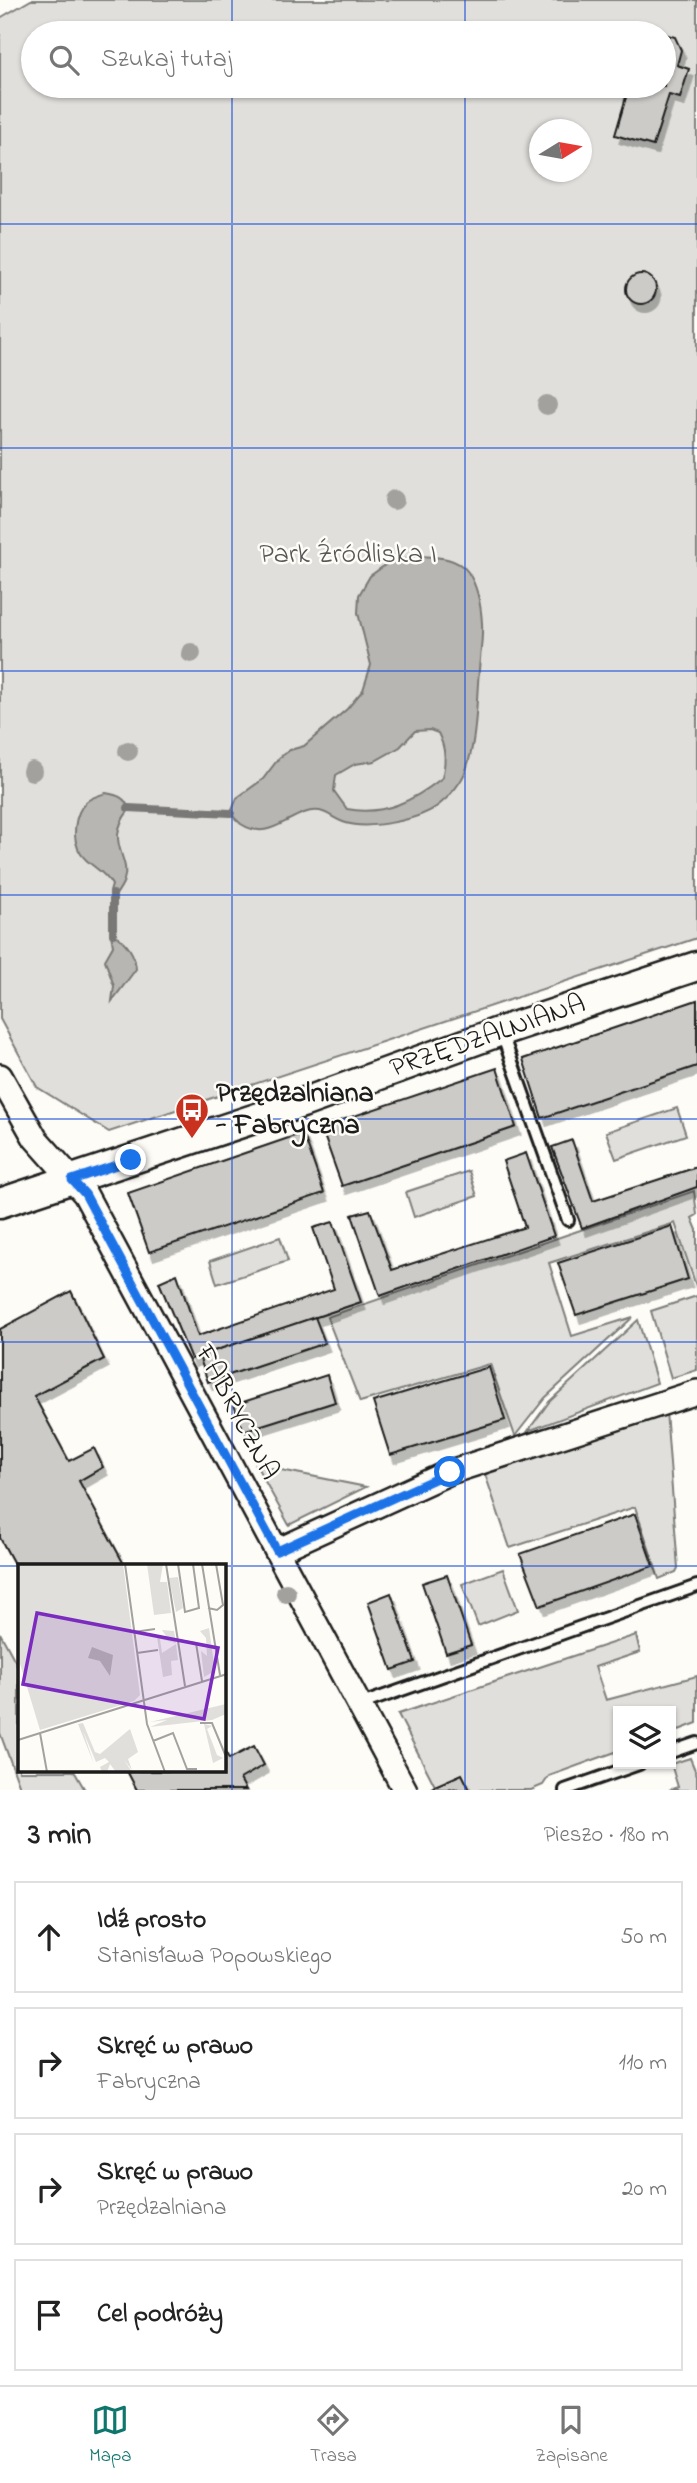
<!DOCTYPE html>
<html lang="pl">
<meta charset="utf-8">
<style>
:root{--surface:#fff;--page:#f6f6f6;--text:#222;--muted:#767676;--line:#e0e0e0;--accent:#0f766e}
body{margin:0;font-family:"Indie Flower",sans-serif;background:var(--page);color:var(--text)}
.controls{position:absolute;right:21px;bottom:21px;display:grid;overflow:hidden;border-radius:0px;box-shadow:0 2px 5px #0004}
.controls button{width:63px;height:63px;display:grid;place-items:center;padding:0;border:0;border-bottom:2px solid var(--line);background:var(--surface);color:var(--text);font:35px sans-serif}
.compass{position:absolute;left:529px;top:119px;width:63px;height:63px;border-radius:50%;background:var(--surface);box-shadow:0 2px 5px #0004;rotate:79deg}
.stop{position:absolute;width:21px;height:21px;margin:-16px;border:5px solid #1a73e8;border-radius:50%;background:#fff}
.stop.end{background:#1a73e8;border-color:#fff;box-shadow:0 2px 7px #0008}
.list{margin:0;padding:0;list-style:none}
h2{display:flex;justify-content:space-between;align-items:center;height:91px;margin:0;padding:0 28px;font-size:30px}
h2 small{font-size:23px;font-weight:400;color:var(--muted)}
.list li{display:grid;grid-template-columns:46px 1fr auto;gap:21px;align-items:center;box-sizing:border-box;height:112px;margin:0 14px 14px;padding:0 14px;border:2px solid var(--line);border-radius:0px}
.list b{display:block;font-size:26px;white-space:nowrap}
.list p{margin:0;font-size:23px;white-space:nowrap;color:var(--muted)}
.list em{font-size:23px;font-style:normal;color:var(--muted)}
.icon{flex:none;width:38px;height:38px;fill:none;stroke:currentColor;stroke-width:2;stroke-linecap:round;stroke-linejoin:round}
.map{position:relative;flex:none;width:697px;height:1790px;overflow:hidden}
.search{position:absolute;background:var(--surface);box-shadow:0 2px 5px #0004;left:21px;right:21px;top:21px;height:77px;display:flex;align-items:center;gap:18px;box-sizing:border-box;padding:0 24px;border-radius:38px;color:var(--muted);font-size:26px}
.sheet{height:595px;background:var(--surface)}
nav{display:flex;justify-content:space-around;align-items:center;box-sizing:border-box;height:98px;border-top:2px solid var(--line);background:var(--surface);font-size:19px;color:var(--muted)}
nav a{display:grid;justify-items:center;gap:4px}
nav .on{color:var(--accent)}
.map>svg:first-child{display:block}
.green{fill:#e0dfdb;stroke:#7e7e7c;stroke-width:2;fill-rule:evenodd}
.water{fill:#b7b6b2;stroke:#797876;stroke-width:2;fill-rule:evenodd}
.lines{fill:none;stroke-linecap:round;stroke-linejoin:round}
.stream{stroke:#797876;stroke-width:8}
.building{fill:#cccbc8;stroke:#1c1c1c;stroke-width:2;filter:url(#shadow)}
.service-casing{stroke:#1c1c1c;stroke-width:16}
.minor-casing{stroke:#1c1c1c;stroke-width:28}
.tertiary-casing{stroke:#1c1c1c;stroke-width:33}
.service{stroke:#fdfcf7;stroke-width:10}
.minor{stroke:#fdfcf7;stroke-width:23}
.tertiary{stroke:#fdfcf7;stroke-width:28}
.tree{fill:#a2a19e}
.route{stroke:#1a73e8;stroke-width:9}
.grid{fill:none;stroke:#1d4ed8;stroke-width:2;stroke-opacity:0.55}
.labels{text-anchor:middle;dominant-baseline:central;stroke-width:5;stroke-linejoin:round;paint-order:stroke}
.park-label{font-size:28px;fill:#575655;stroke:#fdfcf7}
.street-label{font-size:28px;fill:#1c1c1c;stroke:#fdfcf7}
.poi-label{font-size:28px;font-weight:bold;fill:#1c1c1c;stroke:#fdfcf7;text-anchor:start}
.inset-road{fill:none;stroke:#a3a29f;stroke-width:2}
.view{fill:#7b2cbf;fill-opacity:0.15;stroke:#7b2cbf;stroke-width:3.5}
.inset-edge{fill:none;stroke:#1c1c1c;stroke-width:3.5}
</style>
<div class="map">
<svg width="697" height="1790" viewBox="0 0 697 1790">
<defs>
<filter id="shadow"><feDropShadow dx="4.5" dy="8" stdDeviation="0" flood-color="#0004"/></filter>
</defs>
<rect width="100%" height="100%" fill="#fdfcf7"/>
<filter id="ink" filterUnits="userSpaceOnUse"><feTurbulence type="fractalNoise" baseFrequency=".0143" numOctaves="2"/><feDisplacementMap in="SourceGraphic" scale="14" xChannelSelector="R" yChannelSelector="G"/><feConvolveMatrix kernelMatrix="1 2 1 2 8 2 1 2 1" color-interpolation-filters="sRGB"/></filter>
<g filter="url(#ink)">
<g class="green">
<path d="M 31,0 L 697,0 L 697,938 L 109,1132 L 37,1087 L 0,1019 L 0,18 ZM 33,33 L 664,33 L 664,86 L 33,86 ZM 540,130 L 582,130 L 582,172 L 540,172 Z"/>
<polygon points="677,1108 686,1135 616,1159 606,1132"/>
<polygon points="469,1171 477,1196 414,1217 406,1192"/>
<polygon points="694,1191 697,1215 692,1218 697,1230 697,1289 675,1223 549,1263 572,1336 633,1317 545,1398 515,1436 490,1364 360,1402 327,1317"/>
<polygon points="280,1237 288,1261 217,1284 210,1261"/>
<polygon points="697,1296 697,1370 671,1378 651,1311"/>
<polygon points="638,1320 657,1383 528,1431 549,1402"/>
<polygon points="666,1411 678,1568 676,1572 659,1579 635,1507 510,1548 484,1471"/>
<polygon points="256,1465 366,1487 289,1525"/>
<polygon points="503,1569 518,1610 478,1626 462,1584"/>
<polygon points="0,1633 19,1668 19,1771 74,1771 85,1790 21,1790 0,1733"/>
<polygon points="636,1635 640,1652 595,1667 606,1700 697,1676 697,1723 671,1733 671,1711 618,1711 618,1751 549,1776 543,1785 531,1790 470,1790 462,1775 435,1786 398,1714"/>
<polygon points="690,1758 697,1775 697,1790 669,1790 678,1787 671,1764"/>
</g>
<g class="water">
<path d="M 420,556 C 437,557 457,557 468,572 C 478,587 481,605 482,623 C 483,638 480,655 479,670 C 476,704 477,739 466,770 C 462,782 449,797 440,804 C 421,820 367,831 343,822 C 328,816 322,806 304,813 C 281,821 266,840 241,824 C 236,820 234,818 231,813 L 237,798 L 263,779 L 279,758 L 290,750 L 304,746 L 347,709 L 363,690 L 371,665 L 358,613 L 359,595 L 370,576 L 388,563 ZM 430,730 L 438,733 C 446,749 446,761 442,778 C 413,801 384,816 347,809 L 334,791 L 336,775 L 355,764 L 375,761 L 400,747 L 415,731 Z"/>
<path d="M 106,793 C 117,795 126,797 129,810 C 103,842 132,858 124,880 C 123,885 118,891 116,895 L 110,892 L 112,885 C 104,870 89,866 81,854 C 71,839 74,814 86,802 C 91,797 100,795 106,793 Z"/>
<path d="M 111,934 L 115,934 C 127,944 135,953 136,969 L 112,1001 L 114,986 L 105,960 L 113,946 Z"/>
</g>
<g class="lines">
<g class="stream">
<polyline points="128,808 231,813"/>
<polyline points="113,934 113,894"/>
</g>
</g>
<g class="building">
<polygon points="664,34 675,37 681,50 677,65 689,69 680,98 669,95 653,146 615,135 627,94 620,92 622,86 664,86"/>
<circle cx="641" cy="289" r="15"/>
<polygon points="697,1000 697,1066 542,1118 523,1059"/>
<polygon points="497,1068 516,1127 342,1186 321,1127"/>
<polygon points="303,1133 324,1193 149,1252 128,1193"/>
<polygon points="572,1140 593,1201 697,1167 697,1187 582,1228 552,1147"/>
<polygon points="526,1153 554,1236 380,1296 352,1215 370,1210 392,1270 525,1227 503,1161"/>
<polygon points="333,1222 361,1302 191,1359 159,1282 177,1274 198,1336 334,1289 313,1228"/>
<polygon points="672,1226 688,1279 576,1315 558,1263"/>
<polygon points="71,1291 104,1359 34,1396 69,1461 94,1448 103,1467 79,1481 125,1566 19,1566 19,1573 0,1538 0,1329"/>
<polygon points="315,1317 325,1343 208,1382 199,1356"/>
<polygon points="489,1367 505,1420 390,1455 373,1402"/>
<polygon points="327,1375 335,1402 243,1431 234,1405"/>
<polygon points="635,1514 653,1566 540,1606 520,1554"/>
<polygon points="447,1575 471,1645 446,1653 422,1583"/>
<polygon points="391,1593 415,1662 392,1670 368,1602"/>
<polygon points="254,1746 264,1765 240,1779 246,1790 137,1790 127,1771 224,1771 224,1749 229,1759"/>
<polygon points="462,1774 470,1790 430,1789 435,1786"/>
</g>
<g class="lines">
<g class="service-casing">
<g id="service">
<polyline points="502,1034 568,1220"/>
<polyline points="359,1705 697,1586"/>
<polyline points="671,1752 697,1743"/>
<polyline points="565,1790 639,1764"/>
</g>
</g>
<g class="minor-casing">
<g id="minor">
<polyline points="0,1076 35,1138 85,1194 405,1790"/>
<polyline points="277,1551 450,1472 697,1392"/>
</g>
</g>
<g class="tertiary-casing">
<polyline id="tertiary" points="0,1203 302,1103 501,1031 697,966"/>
</g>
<use href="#service" class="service"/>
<use href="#minor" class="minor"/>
<use href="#tertiary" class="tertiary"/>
</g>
<g class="tree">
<circle cx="547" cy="405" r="10"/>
<circle cx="394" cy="500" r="10"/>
<circle cx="191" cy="653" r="10"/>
<circle cx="128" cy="751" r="10"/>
<circle cx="32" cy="771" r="10"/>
<circle cx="286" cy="1593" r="10"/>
</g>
</g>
<g class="lines" filter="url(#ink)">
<polyline class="route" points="131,1160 72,1180 85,1194 277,1551 450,1472"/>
</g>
<path class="grid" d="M 232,0 L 232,33M 465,0 L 465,33M 232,86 L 232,1790M 465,86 L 465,1790M 0,224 L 697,224M 0,448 L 697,448M 0,671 L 697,671M 0,895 L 697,895M 0,1119 L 697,1119M 0,1342 L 697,1342M 0,1566 L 19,1566M 224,1566 L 697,1566"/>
<defs>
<g id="bus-pin" transform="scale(1.75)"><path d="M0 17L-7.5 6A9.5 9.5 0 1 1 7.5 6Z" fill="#c8321e" stroke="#fdfcf7"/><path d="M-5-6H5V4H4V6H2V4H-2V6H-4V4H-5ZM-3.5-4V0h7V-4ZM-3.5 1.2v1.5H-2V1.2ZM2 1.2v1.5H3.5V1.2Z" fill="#fff"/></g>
</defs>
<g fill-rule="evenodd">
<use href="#bus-pin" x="192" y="1110"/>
</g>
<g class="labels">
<g class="park-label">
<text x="348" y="555">Park Źródliska I</text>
</g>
<g class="street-label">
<text transform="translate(488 1037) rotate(-19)">PRZĘDZALNIANA</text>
<text transform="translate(236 1413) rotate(62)">FABRYCZNA</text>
</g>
<g class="poi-label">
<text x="216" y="1094">Przędzalniana<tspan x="216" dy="32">- Fabryczna</tspan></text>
</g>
</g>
<g transform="translate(18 1564)">
<rect width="208" height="208" fill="#fdfcf7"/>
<path d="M 105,0 L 122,131 L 116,137 L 22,166 L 0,93 L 0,1 ZM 129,0 L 145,0 L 142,18 L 149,18 L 153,49 L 136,51 ZM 160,13 L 165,44 L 158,48 L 151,14 ZM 191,64 L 197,107 L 186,113 L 183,87 L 189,92 L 188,74 L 182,67 ZM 144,66 L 156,67 L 158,79 L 142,75 L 144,89 L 158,80 L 160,96 L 153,97 L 154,111 L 145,113 L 139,73 L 148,72 ZM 208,140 L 208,150 L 194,156 L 132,163 L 149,156 L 132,158 ZM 65,159 L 77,188 L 82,190 L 112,165 L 120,188 L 110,195 L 114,206 L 106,196 L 114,208 L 98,208 L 92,200 L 89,208 L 84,208 L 82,203 L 91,198 L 87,194 L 78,198 L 65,167 L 76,200 L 60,160 ZM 186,160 L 194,162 L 189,165 L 199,191 L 205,194 L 195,199 Z" fill="#e0dfdb"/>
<path d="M 74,83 L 95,91 L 92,112 L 82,97 L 70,94 Z" fill="#b7b6b2"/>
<path class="inset-road" d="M 107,0 L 129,160 L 147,208M 148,0 L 167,122M 160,0 L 167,48 L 181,44 L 175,0M 184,0 L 202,111M 190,44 L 199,46 L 205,41 L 198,0M 116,68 L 137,65M 160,76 L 178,79 L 184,117M 119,89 L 140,86M 182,159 L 194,159 L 209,195M 22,169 L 29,208M 0,176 L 209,110M 135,177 L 155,169 L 169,205 L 179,205"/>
<path class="view" d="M 19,49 L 200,84 L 186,155 L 5,120 Z"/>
<rect width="208" height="208" class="inset-edge"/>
</g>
</svg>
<div class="controls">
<button><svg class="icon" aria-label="layers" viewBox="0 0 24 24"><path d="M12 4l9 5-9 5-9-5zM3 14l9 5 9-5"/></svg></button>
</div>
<svg class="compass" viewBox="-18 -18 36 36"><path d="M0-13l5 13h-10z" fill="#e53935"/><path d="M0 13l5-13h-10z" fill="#767676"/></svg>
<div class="stop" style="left:450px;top:1472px"></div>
<div class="stop end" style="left:131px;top:1160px"></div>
<div class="search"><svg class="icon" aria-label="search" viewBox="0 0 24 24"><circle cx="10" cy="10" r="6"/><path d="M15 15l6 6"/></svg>Szukaj tutaj</div>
</div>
<section class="sheet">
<h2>3 min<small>Pieszo · 180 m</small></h2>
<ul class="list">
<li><svg class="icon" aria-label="ahead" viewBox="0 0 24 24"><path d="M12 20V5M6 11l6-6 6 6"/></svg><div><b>Idź prosto</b><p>Stanisława Popowskiego</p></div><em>50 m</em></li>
<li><svg class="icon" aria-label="right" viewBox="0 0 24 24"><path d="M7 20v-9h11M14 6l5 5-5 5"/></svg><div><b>Skręć w prawo</b><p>Fabryczna</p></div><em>110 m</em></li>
<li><svg class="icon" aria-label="right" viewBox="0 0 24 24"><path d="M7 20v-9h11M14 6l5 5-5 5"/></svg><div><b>Skręć w prawo</b><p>Przędzalniana</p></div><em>20 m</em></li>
<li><svg class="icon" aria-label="arrive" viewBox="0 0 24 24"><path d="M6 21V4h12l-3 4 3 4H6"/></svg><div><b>Cel podróży</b></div></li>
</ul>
</section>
<nav>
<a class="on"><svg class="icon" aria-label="map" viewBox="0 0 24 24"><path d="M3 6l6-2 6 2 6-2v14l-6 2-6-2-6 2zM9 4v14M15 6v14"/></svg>Mapa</a>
<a><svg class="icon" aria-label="directions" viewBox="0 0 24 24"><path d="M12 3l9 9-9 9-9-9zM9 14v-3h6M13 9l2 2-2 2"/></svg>Trasa</a>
<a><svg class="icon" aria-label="saved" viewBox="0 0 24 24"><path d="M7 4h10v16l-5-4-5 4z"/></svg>Zapisane</a>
</nav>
